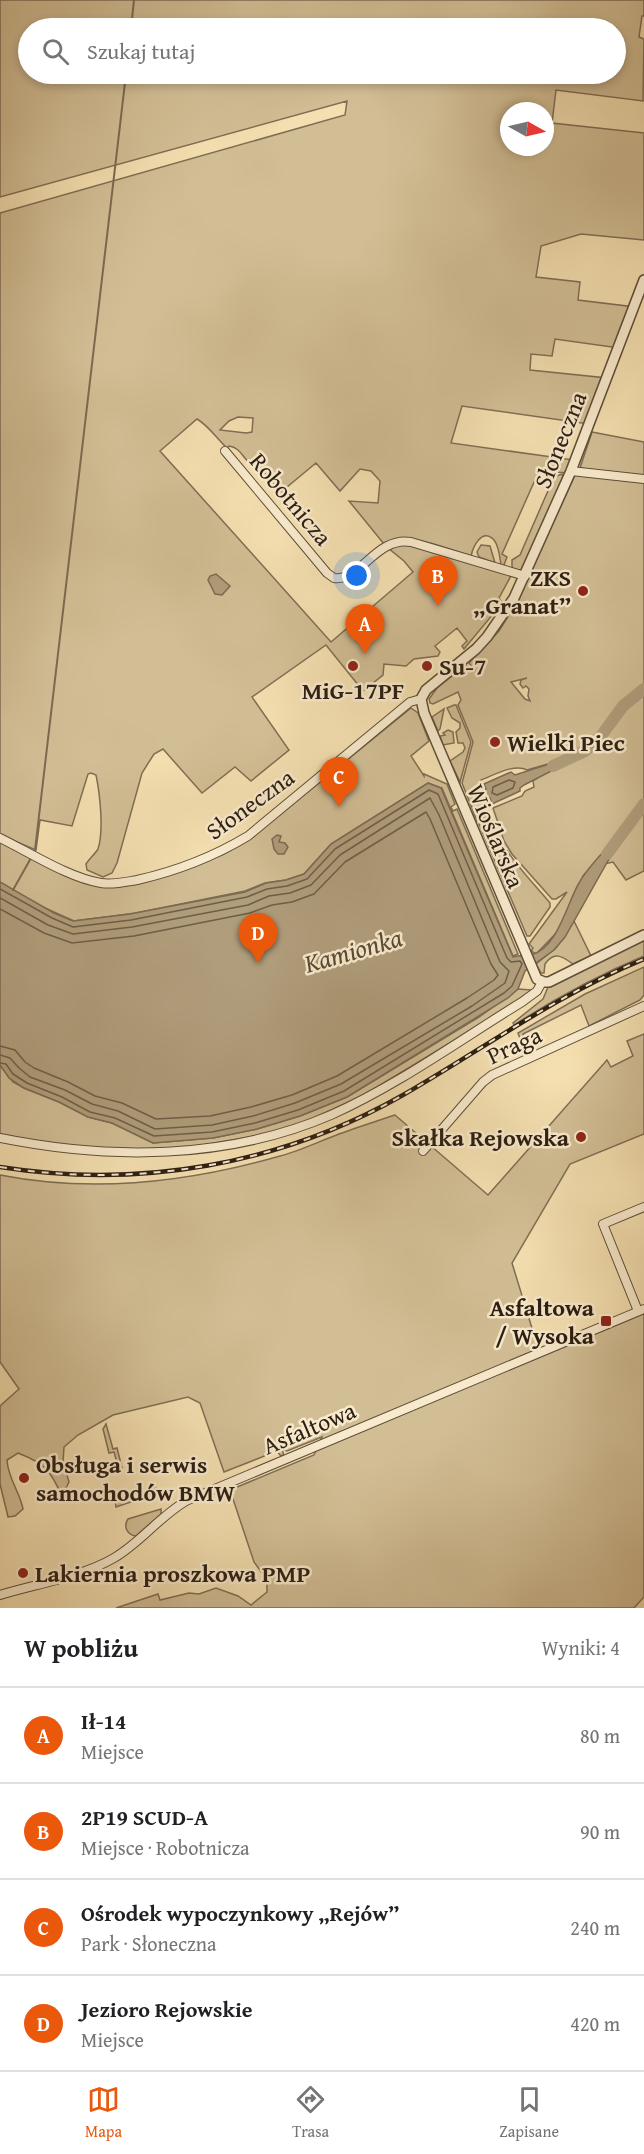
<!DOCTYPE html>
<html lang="pl">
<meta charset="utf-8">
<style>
:root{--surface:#fff;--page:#f2f2f2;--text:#202124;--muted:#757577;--line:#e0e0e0;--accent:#ea580c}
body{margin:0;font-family:"Gentium Book Plus",serif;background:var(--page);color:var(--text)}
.compass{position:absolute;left:500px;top:102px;width:54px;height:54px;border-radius:50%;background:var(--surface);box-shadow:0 3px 9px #0003;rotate:98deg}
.you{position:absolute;left:357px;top:576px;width:21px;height:21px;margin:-15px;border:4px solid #fff;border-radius:50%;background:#1a73e8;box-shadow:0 0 0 9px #1a73e833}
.badge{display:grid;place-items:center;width:39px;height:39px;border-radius:50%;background:var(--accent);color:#fff;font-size:20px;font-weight:700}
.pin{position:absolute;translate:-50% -50px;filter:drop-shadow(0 2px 3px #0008)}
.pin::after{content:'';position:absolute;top:32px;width:21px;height:18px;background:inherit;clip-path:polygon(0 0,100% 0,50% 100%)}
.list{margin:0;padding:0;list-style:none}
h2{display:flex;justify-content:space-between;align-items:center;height:78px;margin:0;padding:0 24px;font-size:26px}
h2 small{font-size:20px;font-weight:400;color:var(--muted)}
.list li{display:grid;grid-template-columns:39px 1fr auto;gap:18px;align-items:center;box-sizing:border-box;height:96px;padding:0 24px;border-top:2px solid var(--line)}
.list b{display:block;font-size:22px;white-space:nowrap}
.list p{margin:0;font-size:20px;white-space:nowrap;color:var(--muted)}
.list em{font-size:20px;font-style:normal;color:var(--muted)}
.icon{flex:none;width:33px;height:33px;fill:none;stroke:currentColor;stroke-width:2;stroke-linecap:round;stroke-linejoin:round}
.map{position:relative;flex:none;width:644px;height:1608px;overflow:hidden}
.search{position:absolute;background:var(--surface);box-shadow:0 3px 9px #0003;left:18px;right:18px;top:18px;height:66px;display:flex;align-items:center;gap:15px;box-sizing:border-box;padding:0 21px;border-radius:33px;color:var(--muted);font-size:22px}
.sheet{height:462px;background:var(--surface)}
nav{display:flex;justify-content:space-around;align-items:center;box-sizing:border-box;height:84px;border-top:2px solid var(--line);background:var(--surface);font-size:16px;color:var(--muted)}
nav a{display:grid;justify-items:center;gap:3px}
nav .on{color:var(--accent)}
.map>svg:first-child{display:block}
.green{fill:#d2be95;stroke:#7f6e54;stroke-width:1.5;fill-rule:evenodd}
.water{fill:#b09d7b;stroke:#7b6a51;stroke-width:1.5}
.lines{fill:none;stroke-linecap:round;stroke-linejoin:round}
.shore{stroke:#6e5e47;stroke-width:1.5}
.stream{stroke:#7b6a51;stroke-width:2}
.river{stroke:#b09d7b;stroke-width:12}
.minor-casing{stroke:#5e4e3a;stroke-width:10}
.tertiary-casing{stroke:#5e4e3a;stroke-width:12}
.minor{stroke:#f8eacc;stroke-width:8}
.tertiary{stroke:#f8eacc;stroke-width:9}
.rail-casing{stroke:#2c1e13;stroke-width:4.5}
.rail{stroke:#f8eacc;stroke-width:2;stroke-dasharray:7;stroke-linecap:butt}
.poi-dot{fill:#8f2418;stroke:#f8eacc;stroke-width:2}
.labels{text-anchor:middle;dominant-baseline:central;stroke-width:5;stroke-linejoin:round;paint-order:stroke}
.street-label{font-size:24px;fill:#2c1e13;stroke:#f8eacc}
.poi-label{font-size:24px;font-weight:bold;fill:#2c1e13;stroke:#f8eacc;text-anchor:start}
.water-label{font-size:26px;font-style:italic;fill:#5a4a37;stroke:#f8eacc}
</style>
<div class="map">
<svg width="644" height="1608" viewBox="0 0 644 1608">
<rect width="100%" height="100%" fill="#f4dfb0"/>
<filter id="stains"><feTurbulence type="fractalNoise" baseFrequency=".00333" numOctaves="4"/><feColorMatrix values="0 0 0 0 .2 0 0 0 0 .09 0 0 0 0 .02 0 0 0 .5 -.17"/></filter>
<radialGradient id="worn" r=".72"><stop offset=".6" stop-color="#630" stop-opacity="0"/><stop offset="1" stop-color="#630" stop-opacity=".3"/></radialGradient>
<g class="green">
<path d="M 0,0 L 644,0 L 644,16 L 642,16 L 639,37 L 644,39 L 643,101 L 556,90 L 552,123 L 644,133 L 644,240 L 581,234 L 541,246 L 536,277 L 580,282 L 578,300 L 635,307 L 619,348 L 555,339 L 552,356 L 531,354 L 530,370 L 607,378 L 589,424 L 462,406 L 451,443 L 574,460 L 569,473 L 539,471 L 502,554 L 507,557 L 504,565 L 501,565 C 500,558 499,546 494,540 C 482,527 473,547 471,556 C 447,549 406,530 384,544 L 349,501 L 378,503 L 380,481 L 371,471 L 360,469 L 340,491 L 316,463 L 281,492 L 259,467 C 243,465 244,448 229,446 L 227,448 C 217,439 209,426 197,419 L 160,451 L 331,642 L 413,572 L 404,561 L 388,548 L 405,543 L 512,574 L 499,598 L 501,601 L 499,607 L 464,649 L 462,646 L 467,641 L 457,628 L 435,646 L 440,652 L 438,656 L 414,659 L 406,666 L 384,664 L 383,675 L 363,691 L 326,645 L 252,697 L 289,750 L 251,781 L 235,767 L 202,793 L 163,749 L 154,754 L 142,773 L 117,863 L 112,873 L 103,877 L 87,870 L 86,864 C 89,859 95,854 98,849 C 104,831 100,794 96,775 L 91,773 L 88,774 L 72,826 L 40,820 L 36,850 L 0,835 L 0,213 L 345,115 L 347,101 L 0,197 ZM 28,28 L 616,28 L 616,74 L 28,74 ZM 509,111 L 545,111 L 545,147 L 509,147 ZM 238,417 L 253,418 L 252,432 L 246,433 L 220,430 L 229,421 Z"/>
<polygon points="592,432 644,442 644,477 580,468"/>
<polygon points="562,474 563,477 522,570 516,571 512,567 512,560 520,555 554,477"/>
<path d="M 575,475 L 644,481 L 644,871 L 626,880 L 613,862 L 591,867 L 583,876 L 560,929 L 536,954 L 531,951 L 533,948 L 529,944 L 567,892 L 556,899 L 552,899 L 512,854 L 504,841 L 493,808 L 522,796 L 525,791 L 534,787 L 533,781 L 565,759 L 527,770 C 515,763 494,775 481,780 L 480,783 L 481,790 L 478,793 L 489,816 L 477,821 L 462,783 L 473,742 L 458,705 L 461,700 L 458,692 L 433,704 L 430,703 L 429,699 L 437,688 L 464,666 L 466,665 L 472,672 L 475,670 L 469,663 L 499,631 L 517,602 ZM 527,678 L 521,680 L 520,684 L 523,688 L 526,686 L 529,689 L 528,696 L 530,701 L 525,699 L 511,682 Z"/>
<polygon points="481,545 490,546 495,563 479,557 477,552"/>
<polygon points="454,705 456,705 471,742 460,782 450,761 463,752 465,748 463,743 458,743 456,732 460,728 460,723 452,718 447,708"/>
<polygon points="411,708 418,713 429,741 411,756 424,776 424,774 447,784 455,804 451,807 453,811 457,809 518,954 513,956 442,788 428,783 331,844 304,874 286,880 265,883 245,891 136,913 74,921 36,904 0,882 0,841 29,856 119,887 139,883 189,868 224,854 251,838"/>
<polygon points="444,709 440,729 438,731 432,717"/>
<polygon points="448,730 453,732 454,743 443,745 440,736 445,735 443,733"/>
<path d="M 491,818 C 502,852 528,877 550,903 L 550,907 L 530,936 L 527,936 L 479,824 Z"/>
<path d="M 574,921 L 591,956 L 573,964 C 562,956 554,951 545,964 L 544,973 L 541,973 L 536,964 L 556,948 Z"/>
<path d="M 644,939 L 644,956 C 598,975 556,998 514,1025 L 513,1023 L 543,999 L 548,987 Z"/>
<polygon points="644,967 644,995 640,1000 589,1026 581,1005 523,1034 529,1053 526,1054 518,1033 585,994"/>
<polygon points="518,989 532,990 480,1025 362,1096 302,1123 261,1135 186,1148 99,1150 0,1137 0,1065 13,1082 24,1088 59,1102 88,1117 112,1123 153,1143 213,1138 257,1129 300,1116 347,1097 479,1017"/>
<path d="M 644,1034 L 644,1134 L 570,1164 L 512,1263 L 539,1351 L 644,1308 L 644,1597 L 634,1608 L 116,1608 L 158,1594 L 160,1600 L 189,1593 L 199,1594 L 216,1588 L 238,1596 L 251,1605 L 267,1592 L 267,1580 L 254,1562 L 230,1490 L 314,1455 L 322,1437 L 287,1451 L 282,1449 L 284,1456 L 280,1455 L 277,1451 L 224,1472 L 200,1403 L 188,1397 L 113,1415 L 78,1435 L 64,1447 L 63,1462 L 69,1482 L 62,1496 C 50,1470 46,1464 18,1453 L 7,1460 C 8,1479 20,1492 23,1509 L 15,1516 L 8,1517 L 0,1484 L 0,1406 L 19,1389 L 0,1362 L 0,1175 C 92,1193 190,1182 280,1156 C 300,1151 320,1141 339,1134 C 358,1127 377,1121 395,1115 L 488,1195 L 607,1060 L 611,1067 L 633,1056 L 627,1041 Z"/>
<polygon points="106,1424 113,1449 117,1448 122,1468 119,1470 114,1452 109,1453 103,1429"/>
<polygon points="155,1488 160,1489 160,1492 116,1507 115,1500"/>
<path d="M 161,1509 L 161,1514 L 136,1536 C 127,1535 123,1526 128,1519 Z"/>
</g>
<g class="water">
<polygon points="216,574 230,586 222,595 215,594 208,580 210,576"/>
<polygon points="565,759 567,763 524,785 520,788 520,791 492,804 490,798 482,800 479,794 486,789 484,784 511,772 515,775"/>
<path d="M 428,783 L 441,788 L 513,957 C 519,955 525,956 531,955 C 558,948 567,903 579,883 C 588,867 602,854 614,840 L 618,843 L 565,937 L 554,950 L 525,971 L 518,989 L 508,998 L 347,1097 L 300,1116 L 257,1129 L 213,1138 L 153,1143 L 112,1123 L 88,1117 L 59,1102 L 24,1088 L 9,1078 L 0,1065 L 0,882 L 54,913 L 73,921 L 130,914 L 245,892 L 266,883 L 286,880 L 304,874 L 331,844 Z"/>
<polygon points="277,835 281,836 279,842 285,843 288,847 284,854 278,854 274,849 272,839"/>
</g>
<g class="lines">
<g class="shore">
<polygon points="509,780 515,782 513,788 497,795 492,793 493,787"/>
<polyline points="0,889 52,918 73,927 131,920 247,897 267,889 287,886 307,879 335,849 429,790 438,794 507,958 511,962 520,961 522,964 512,986 504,993 344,1091 298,1110 255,1123 212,1132 154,1136 115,1118 90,1112 62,1097 27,1083 13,1074 6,1064 0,1063"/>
<polyline points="0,898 48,925 73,934 132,927 248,905 269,896 290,893 311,885 340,855 430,798 439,815 500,962 509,971 505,983 472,1006 341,1084 295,1103 253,1116 212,1125 155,1129 118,1111 92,1104 65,1090 30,1077 19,1068 10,1058 0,1055"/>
<polyline points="0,909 44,933 72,943 134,936 250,913 272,905 292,902 314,894 345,862 426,812 430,819 491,964 498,975 494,980 467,998 337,1076 292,1095 251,1107 210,1116 156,1119 122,1103 95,1096 68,1082 34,1068 25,1062 15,1050 0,1046"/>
</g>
<g class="stream">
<polyline points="131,28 134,0"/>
<polyline points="35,850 126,74"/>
<polyline points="13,890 31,858"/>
</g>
<g class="river">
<polyline points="553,766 585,751 601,736 623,706 644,689"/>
<polyline points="607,854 644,804"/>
</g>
<g class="minor-casing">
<g id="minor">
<path d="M 225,451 L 327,573 L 334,578 C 360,582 376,536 411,542 L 525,576"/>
<polyline points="571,471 644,479"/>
<path d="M 0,838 C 29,852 69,878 101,883 C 113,885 125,882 137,880 C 177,871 213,857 248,836 L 387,721 L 410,702 L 421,699"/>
<path d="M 0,1138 C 109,1160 227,1160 331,1115 C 398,1085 460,1040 522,1002 L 537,991 L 542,982"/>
<polyline points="423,1151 483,1082 492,1075 644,1006"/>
<polyline points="638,1311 603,1224 644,1207"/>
<path d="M 0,1595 C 36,1584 81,1577 114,1558 C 140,1543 159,1517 186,1501 L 644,1309"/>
</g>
</g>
<g class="tertiary-casing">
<polyline id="tertiary" points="644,280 571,471 514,598 487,637 476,649 426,690 421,699 424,713 537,979 544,982 549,982 644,935"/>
</g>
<use href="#minor" class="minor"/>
<use href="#tertiary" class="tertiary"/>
<g class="rail-casing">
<path id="rail" d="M 0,1167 C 140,1189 280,1165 403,1095 C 483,1049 558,994 644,959"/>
</g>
<use href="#rail" class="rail"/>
</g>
<g class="poi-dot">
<circle cx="583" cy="591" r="6"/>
<circle cx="353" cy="666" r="6"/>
<circle cx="427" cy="666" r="6"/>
<circle cx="495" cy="742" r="6"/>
<circle cx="581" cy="1137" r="6"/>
<rect x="600" y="1315" width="12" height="12" rx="3"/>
<circle cx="24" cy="1478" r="6"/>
<circle cx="23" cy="1573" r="6"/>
</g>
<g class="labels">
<g class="street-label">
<text transform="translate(560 440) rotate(-68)">Słoneczna</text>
<text transform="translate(291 499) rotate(50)">Robotnicza</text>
<text transform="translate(250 804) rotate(-36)">Słoneczna</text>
<text transform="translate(496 836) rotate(67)">Wioślarska</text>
<text transform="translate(514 1045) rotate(-25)">Praga</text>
<text transform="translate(309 1428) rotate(-23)">Asfaltowa</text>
</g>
<g class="poi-label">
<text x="571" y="577" text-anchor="end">ZKS<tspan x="571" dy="28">„Granat”</tspan></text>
<text x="439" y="666">Su-7</text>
<text x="353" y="690" text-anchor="middle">MiG-17PF</text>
<text x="507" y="742">Wielki Piec</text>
<text x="569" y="1137" text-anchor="end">Skałka Rejowska</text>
<text x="594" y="1307" text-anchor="end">Asfaltowa<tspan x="594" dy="28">/ Wysoka</tspan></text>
<text x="36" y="1464">Obsługa i serwis<tspan x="36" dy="28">samochodów BMW</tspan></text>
<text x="35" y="1573">Lakiernia proszkowa PMP</text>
</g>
<g class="water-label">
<text transform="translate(353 950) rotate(-16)">Kamionka</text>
</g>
</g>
<rect width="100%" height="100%" filter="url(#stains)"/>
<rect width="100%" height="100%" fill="url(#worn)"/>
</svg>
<svg class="compass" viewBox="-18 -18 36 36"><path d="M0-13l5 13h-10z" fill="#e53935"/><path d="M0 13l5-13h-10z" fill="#757577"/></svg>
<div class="you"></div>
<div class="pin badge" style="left:365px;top:654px">A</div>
<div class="pin badge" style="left:438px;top:606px">B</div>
<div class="pin badge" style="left:339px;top:807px">C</div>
<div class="pin badge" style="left:258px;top:963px">D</div>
<div class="search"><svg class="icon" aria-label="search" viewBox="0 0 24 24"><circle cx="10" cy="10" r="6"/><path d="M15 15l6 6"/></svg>Szukaj tutaj</div>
</div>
<section class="sheet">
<h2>W pobliżu<small>Wyniki: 4</small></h2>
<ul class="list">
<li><span class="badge">A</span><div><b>Ił-14</b><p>Miejsce</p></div><em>80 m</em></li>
<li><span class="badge">B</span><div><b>2P19 SCUD-A</b><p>Miejsce · Robotnicza</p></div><em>90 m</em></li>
<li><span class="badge">C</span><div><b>Ośrodek wypoczynkowy „Rejów”</b><p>Park · Słoneczna</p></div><em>240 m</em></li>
<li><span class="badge">D</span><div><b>Jezioro Rejowskie</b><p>Miejsce</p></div><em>420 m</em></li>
</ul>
</section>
<nav>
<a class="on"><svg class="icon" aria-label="map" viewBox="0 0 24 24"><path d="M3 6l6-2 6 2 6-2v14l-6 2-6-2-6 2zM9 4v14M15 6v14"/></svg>Mapa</a>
<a><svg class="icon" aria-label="directions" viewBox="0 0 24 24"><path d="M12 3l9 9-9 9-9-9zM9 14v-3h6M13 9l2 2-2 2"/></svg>Trasa</a>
<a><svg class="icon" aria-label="saved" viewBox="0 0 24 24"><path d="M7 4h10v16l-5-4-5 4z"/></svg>Zapisane</a>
</nav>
